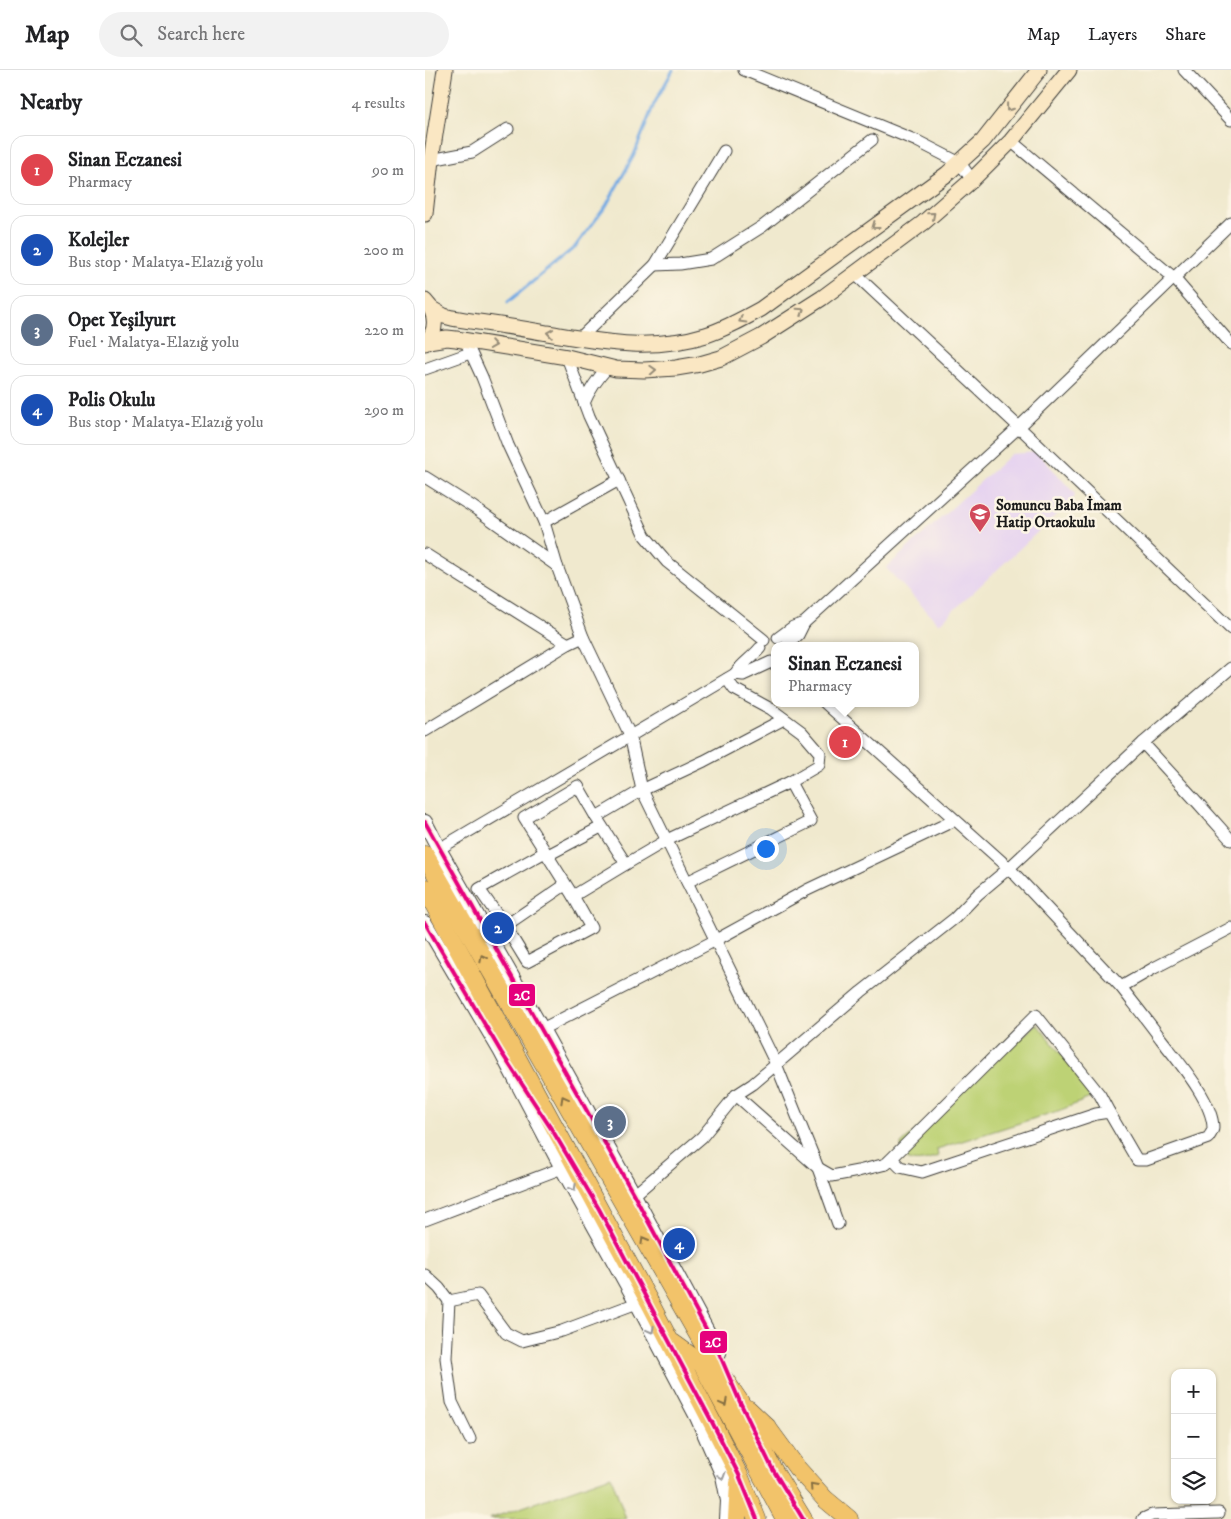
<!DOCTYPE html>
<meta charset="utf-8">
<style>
:root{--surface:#fff;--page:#f2f2f2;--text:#202124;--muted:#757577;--line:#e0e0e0;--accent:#7c3aed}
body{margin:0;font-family:"IM FELL DW Pica",serif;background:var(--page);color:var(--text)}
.controls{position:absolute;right:15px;bottom:15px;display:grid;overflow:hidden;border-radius:10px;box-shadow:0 1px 4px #0004}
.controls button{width:45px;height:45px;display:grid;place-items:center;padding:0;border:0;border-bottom:1px solid var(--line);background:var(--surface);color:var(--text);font:25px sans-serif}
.you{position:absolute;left:340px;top:778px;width:18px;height:18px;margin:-12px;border:4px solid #fff;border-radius:50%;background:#1a73e8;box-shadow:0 0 0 8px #1a73e833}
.badge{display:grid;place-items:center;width:32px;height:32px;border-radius:50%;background:var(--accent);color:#fff;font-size:16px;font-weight:700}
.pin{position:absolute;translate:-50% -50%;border:2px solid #fff;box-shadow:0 1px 5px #0006}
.popup{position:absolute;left:346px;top:572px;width:148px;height:65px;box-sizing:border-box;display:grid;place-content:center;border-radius:10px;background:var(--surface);filter:drop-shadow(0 1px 4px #0005);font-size:16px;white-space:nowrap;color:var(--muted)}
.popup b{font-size:19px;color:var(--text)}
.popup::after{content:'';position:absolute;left:50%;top:100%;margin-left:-10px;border:10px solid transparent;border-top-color:var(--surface)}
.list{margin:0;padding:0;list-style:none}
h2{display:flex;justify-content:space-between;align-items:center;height:65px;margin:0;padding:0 20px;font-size:21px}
h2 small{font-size:16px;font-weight:400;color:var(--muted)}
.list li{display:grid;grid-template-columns:32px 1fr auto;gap:15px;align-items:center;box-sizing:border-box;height:70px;margin:0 10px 10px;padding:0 10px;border:1px solid var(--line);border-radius:15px}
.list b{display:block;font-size:19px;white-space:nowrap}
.list p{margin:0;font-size:16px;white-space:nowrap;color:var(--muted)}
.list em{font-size:16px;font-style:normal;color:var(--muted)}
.icon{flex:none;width:28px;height:28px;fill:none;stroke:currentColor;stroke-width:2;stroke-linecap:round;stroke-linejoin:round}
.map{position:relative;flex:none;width:806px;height:1449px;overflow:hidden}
header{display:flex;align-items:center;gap:30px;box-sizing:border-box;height:70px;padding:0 25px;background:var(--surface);border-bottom:1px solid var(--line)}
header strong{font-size:24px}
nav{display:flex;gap:28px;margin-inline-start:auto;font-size:18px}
.search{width:350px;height:45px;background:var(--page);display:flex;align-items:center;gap:12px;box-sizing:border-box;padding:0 18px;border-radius:28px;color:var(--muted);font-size:19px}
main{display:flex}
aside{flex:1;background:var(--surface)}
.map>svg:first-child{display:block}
.built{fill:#e6d3f0}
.green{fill:#bdd275;stroke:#6c7748}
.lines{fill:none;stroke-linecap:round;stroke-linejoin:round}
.stream{stroke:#76abe3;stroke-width:3}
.minor-casing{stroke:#3c3b37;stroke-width:13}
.tertiary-casing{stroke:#3c3b37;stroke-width:16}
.secondary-casing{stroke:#3c3b37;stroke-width:17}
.trunk-casing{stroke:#3c3b37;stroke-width:19}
.minor{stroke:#fff;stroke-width:11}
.tertiary{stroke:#fff;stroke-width:14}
.secondary{stroke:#fae7c3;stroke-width:15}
.trunk{stroke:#f2c36a;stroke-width:18}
.bus-1-casing{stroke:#fcf5e5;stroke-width:8}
.bus-1{stroke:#e5007d;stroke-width:4}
.oneway{stroke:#968c78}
.oneway2{stroke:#877043}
.oneway3{stroke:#999}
.labels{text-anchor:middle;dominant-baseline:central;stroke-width:5;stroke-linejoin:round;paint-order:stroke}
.poi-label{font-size:15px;font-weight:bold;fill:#1c1c1c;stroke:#fcf5e5;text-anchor:start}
.line-badge{stroke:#fcf5e5;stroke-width:2}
.badge-label{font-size:14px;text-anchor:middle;font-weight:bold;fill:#fff}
</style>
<header>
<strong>Map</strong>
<div class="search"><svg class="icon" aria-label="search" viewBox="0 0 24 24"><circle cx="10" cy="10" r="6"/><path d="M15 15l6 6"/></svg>Search here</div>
<nav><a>Map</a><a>Layers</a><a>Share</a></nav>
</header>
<main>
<aside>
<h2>Nearby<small>4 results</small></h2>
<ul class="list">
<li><span class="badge" style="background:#e0444e">1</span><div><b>Sinan Eczanesi</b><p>Pharmacy</p></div><em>90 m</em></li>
<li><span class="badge" style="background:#1a4fb4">2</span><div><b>Kolejler</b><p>Bus stop · Malatya-Elazığ yolu</p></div><em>200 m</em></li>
<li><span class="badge" style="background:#5c6f8a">3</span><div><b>Opet Yeşilyurt</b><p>Fuel · Malatya-Elazığ yolu</p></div><em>220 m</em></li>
<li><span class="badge" style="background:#1a4fb4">4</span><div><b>Polis Okulu</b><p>Bus stop · Malatya-Elazığ yolu</p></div><em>290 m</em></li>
</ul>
</aside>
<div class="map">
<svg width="806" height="1449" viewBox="0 0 806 1449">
<rect width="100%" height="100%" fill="#fcf5e5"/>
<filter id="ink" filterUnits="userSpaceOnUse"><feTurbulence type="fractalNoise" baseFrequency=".02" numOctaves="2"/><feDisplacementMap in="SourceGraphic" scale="10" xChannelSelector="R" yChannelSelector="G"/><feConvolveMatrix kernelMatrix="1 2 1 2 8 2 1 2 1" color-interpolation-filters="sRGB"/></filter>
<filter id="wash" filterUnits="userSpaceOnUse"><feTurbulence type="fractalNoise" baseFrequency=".0096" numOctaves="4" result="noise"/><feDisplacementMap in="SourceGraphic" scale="20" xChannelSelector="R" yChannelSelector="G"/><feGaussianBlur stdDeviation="1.12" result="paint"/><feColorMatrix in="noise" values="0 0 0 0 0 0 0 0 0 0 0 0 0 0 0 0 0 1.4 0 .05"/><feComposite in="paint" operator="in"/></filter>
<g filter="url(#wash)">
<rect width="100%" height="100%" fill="#f0e9ce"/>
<polygon class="built" points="612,382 650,424 649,428 514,554 461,498 586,384"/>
<g class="green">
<path d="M 612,954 L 670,1026 L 636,1040 L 512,1079 L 513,1087 C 497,1092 477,1098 476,1074 Z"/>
<polygon points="186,1406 201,1449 64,1449"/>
</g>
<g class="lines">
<polyline class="stream" points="83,232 150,177 181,136 209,85 229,34 248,0"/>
</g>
</g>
<g filter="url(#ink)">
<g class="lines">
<g class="minor-casing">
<g id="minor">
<polyline points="319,0 492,71 535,93 547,110"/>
<polyline points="759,0 806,50"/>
<polyline points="586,71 748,207 806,274"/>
<polyline points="6,90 47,82 83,59"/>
<polyline points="230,195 255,194 286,189 338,156 447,70"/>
<polyline points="430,204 594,357 806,153"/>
<polyline points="155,268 230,195 299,81"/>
<polyline points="40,270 57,307 83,375 119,452 132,496 158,567"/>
<polyline points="142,287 164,346 220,466 242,492 339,570"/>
<polyline points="0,299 45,283"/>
<path d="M 159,333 C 165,319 173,308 183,297"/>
<polyline points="0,407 48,437 132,496"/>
<polyline points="119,452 194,410"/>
<polyline points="0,484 143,574"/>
<polyline points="379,553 594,357 806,559"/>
<polyline points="353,568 368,557 379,553 373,565 361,576"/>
<path d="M 335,578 C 327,588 316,594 310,604 L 318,605 L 346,592"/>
<polyline points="400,633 584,798 696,917 729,898 806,858"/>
<polyline points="0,661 143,574 158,567 205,665 217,720 351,994 393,1098 413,1154"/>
<polyline points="718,673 773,733 806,770"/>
<polyline points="14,779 310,604"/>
<polyline points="120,782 54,819 80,856 102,892 166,858 148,826 99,748 153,716 171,747"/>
<polyline points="123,785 176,757"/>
<polyline points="201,794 242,770 365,712 394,695 395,683 377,662 346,639 309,619 302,609"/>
<polyline points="262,812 386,751 365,712"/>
<polyline points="148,826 201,794 171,747 217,720 279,691 359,649"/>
<polyline points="80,856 140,815"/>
<polyline points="117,959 291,870 382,820 530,750"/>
<polyline points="311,1025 393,1098 407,1106 433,1101 461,1094 611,945 675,1025 684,1042"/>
<path d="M 461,1094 L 467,1089 L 475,1097 L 497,1102 L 671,1044 L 684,1042 L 712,1090 L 721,1090 L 783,1068 C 785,1065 788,1061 788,1058 C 788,1031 752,990 736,969 C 723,951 709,934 696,917"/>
<polyline points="209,1125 277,1067 311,1025 328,1014 436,922 530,848 553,824 584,798 718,673 806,598"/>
<polyline points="0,1150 137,1098"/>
<polyline points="0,1205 14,1218 24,1231 53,1225 81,1263 97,1271 137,1261 212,1233"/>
<polyline points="24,1231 21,1288 27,1332 45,1369"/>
<polyline points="718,1449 727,1445 794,1443"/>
</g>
</g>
<g class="tertiary-casing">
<g id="tertiary">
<polyline points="0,752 14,779 117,959 209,1125 294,1283"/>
<polyline points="0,853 76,982 137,1098 212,1233 272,1347 298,1406 303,1431 302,1449"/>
</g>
</g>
<g class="secondary-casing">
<g id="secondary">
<polyline points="0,144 6,90 20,0"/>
<path d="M 0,231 C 12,243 13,261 0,273"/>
<path d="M 7,239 L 19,246 L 27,248 C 59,253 90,257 122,263 C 177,272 225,282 281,265 C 300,259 318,249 336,239 L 522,104 L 558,71 L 614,0"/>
<polyline points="3,271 22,268 31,269 142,287 191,299 219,300 251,298 275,294 296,288 336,267 397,228 498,153 547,110 586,71 644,0"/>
</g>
</g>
<g class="trunk-casing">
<g id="trunk">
<polyline points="0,785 292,1298 315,1332 347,1398 378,1449"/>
<polyline points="0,818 225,1233 287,1352 314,1405 332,1449"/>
<polyline points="248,1273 277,1294 360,1449"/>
<polyline points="323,1339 342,1357 372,1398 400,1429 424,1449"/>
<polyline points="312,1449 314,1413"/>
</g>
</g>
<use href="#minor" class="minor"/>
<use href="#tertiary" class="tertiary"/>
<use href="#secondary" class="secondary"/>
<use href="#trunk" class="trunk"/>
<g class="bus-1-casing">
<g id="bus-1">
<polyline points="0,752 209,1125 294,1283 315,1332 347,1398 378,1449"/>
<polyline points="0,853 76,982 129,1063 174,1139 287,1352 314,1405 332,1449"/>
</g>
</g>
<use href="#bus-1" class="bus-1"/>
</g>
<defs><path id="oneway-chevron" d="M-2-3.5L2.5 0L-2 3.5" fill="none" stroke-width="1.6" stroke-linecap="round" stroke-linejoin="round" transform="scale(1.25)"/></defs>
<g class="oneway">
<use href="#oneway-chevron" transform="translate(584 38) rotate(128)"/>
<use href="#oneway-chevron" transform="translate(507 145) rotate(-41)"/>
<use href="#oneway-chevron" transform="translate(450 156) rotate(144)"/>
<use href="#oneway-chevron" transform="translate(376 241) rotate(-33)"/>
<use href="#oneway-chevron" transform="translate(317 250) rotate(150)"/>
<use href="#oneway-chevron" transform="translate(125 263) rotate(-171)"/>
<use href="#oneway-chevron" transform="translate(68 275) rotate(9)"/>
<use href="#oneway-chevron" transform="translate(228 300) rotate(-3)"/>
</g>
<g class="oneway2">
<use href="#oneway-chevron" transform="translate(58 888) rotate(-119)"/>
<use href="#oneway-chevron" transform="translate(139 1029) rotate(-119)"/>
<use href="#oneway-chevron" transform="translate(219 1170) rotate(-120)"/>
<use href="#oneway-chevron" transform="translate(299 1333) rotate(62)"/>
<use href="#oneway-chevron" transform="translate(388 1416) rotate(-132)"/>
</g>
<g class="oneway3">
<use href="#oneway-chevron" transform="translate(148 1118) rotate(61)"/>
<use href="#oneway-chevron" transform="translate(226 1260) rotate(62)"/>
<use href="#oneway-chevron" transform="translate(297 1406) rotate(72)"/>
</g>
</g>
<defs>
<g id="school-pin" transform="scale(1.125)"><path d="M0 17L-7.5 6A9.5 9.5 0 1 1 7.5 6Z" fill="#d1495b" stroke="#fcf5e5"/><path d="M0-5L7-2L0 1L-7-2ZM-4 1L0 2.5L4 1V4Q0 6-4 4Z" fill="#fff"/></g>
</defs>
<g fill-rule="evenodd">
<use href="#school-pin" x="555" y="444"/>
</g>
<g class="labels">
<g class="poi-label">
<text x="571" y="435">Somuncu Baba İmam<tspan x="571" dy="17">Hatip Ortaokulu</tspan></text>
</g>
</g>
<g class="line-badge">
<rect x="83" y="913" width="28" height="24" rx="5" fill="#e5007d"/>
<rect x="274" y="1260" width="29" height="24" rx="5" fill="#e5007d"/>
</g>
<g class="badge-label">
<text x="97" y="930">2C</text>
<text x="288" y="1277">2C</text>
</g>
</svg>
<div class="controls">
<button>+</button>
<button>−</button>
<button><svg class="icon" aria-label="layers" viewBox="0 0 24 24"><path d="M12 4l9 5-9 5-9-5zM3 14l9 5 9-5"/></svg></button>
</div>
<div class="you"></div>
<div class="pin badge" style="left:420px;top:672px;background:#e0444e">1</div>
<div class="popup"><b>Sinan Eczanesi</b>Pharmacy</div>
<div class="pin badge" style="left:73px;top:858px;background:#1a4fb4">2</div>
<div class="pin badge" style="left:185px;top:1052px;background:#5c6f8a">3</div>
<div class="pin badge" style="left:254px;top:1174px;background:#1a4fb4">4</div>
</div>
</main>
